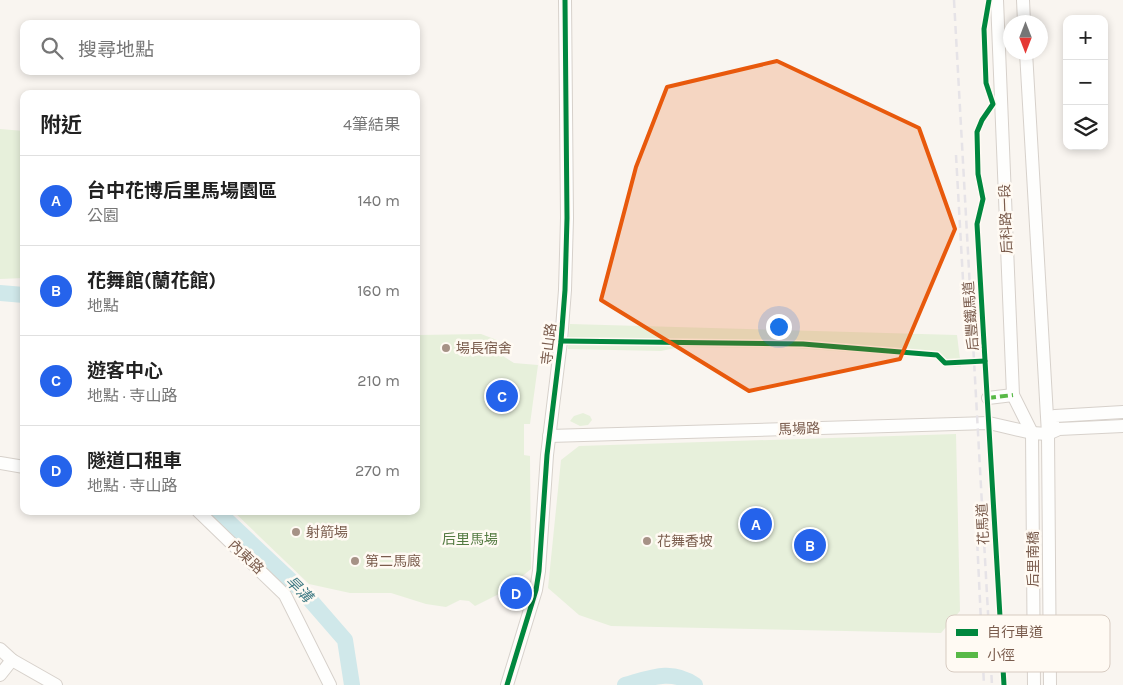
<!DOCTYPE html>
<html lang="zh-TW">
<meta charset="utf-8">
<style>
:root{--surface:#fff;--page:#f6f6f6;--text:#222;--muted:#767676;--line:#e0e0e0;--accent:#2563eb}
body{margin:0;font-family:Karla,"Noto Sans TC",sans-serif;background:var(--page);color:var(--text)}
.controls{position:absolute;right:15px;top:15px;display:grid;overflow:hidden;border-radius:10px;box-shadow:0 2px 8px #0003}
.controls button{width:45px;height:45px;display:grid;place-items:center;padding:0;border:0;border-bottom:1px solid var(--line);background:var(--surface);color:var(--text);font:25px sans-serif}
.compass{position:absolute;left:1003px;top:15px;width:45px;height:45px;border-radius:50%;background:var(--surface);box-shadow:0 2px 8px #0003;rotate:180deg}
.you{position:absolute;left:778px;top:326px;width:18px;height:18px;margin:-12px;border:4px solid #fff;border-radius:50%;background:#1a73e8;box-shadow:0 0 0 8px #1a73e833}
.badge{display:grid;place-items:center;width:32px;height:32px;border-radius:50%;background:var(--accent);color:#fff;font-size:16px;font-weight:700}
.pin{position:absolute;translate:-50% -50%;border:2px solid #fff;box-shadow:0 1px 5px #0006}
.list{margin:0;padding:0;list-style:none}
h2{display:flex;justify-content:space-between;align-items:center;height:65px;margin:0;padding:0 20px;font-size:21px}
h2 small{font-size:16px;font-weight:400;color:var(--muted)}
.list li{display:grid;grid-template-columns:32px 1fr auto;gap:15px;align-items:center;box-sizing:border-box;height:90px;padding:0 20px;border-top:1px solid var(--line)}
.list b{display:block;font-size:19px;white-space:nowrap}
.list p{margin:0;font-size:16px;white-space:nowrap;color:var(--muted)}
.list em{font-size:16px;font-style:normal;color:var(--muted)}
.icon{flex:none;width:28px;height:28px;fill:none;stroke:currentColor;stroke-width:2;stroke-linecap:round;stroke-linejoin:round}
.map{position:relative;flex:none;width:1123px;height:685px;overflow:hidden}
.search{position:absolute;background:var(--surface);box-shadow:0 2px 8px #0003;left:20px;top:20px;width:400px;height:55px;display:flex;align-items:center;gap:12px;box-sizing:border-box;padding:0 18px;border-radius:10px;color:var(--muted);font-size:19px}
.panel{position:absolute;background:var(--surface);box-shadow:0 2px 8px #0003;left:20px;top:90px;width:400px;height:425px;border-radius:10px}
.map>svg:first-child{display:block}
.green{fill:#e7f0db}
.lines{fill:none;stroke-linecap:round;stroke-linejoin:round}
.river{stroke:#d0e8ea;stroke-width:16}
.minor-casing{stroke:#d7d1cb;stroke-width:14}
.minor{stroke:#fefefd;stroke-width:12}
.rail{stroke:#e6e3e7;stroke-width:2.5;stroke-dasharray:8 5;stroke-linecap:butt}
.quiet{stroke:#58b947;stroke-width:4;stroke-dasharray:8 4;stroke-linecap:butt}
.cycleway-casing{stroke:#fffaf3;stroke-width:8}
.cycleway{stroke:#00873e;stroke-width:5}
.marked{fill:#e8590c;fill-opacity:0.2;stroke:#e8590c;stroke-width:4;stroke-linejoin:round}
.poi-dot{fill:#a69286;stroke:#fffaf3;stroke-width:2}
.labels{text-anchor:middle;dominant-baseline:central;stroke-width:5;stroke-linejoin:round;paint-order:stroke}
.street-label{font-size:14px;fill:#7a5c4d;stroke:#fffaf3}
.poi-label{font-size:14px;fill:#7a5c4d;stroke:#fffaf3;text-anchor:start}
.park-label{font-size:14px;fill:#537a41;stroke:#fffaf3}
.water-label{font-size:15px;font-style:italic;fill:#437c86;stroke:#fffaf3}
.key{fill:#fffaf3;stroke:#d7cbc1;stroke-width:1}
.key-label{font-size:14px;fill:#7a5c4d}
</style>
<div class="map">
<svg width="1123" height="685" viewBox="0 0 1123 685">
<rect width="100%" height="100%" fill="#f9f5f0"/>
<g class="green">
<polygon points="0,129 24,131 24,278 0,279"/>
<polygon points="416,295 418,295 419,335 481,334 497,340 503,356 514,363 538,365 530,424 524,424 524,455 530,456 531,569 503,592 475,606 469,601 460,600 446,607 426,604 391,593 350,593 309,584 233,511 416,511"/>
<polygon points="570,324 957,335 961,367 944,367 934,358 795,348 680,347 661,351 568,349"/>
<polygon points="583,413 590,416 592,420 588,425 580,426 570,421 574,416"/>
<polygon points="956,434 960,611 941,633 611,626 579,615 548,588 561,460 579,446"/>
</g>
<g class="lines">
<g class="river">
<polyline points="0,293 24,295"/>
<polyline points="217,511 305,594 345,640 352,685"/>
<path d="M 625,685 C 650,678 671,668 695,685"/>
</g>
<g class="minor-casing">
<g id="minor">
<polyline points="997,0 1013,395 1032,433 1034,685"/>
<polyline points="1023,0 1024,22"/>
<polyline points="1026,52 1048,434 1050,685"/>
<polyline points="988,398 1013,395"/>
<polyline points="1050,430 1055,416 1123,412"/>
<polyline points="549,436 989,423 1032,433 1048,434 1059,429 1123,426"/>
<polyline points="0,463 24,467"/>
<polyline points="198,511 285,595 330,685"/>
<polyline points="0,649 12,660 56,685"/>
<polyline points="0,675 12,660"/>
<polyline points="507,685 536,590 539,571 547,455 561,341 565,290 567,218 565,0"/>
</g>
</g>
<use href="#minor" class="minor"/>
<g class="rail">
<polyline points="954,0 992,685"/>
<polyline points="956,155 963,280"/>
<polyline points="976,517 984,685"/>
</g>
<polyline class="quiet" points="988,398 1013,395"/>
<g class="cycleway-casing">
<g id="cycleway">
<polyline points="989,0 984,29 986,83 993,104 982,120 977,132 978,174 983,199 977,224 1004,685"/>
<polyline points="561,341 803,344 937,355 945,363 985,361"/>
<polyline points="507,685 536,590 539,571 547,455 561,341 565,290 567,218 565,0"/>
</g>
</g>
<use href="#cycleway" class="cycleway"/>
</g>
<path class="marked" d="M 777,61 L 919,128 L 955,229 L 900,359 L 749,391 L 601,300 L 636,167 L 667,87 Z"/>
<g class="poi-dot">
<circle cx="446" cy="348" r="5"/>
<circle cx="296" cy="532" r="5"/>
<circle cx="647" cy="541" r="5"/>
<circle cx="355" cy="561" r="5"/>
</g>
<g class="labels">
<g class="street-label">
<text transform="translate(1006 219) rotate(-92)">后科路一段</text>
<text transform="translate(971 316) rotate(-94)">后豐鐵馬道</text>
<text transform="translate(549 344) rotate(-83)">寺山路</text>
<text transform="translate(799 429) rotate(-2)">馬場路</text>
<text transform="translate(983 524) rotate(-93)">花馬道</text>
<text transform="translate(246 557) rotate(44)">內東路</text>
<text transform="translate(1033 559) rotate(-90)">后里南橋</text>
</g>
<g class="poi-label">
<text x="456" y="348">場長宿舍</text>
<text x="306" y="532">射箭場</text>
<text x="657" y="541">花舞香坡</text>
<text x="365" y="561">第二馬廄</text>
</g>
<g class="park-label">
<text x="470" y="539">后里馬場</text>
</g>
<g class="water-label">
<text transform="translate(299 589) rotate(45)">旱溝</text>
</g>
</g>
<rect x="946" y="615" width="164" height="57" rx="8" class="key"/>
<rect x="956" y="629" width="22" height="7" fill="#00873e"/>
<rect x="956" y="652" width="22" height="6" fill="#58b947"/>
<g class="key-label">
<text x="987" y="637">自行車道</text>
<text x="987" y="660">小徑</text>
</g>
</svg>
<div class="controls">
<button>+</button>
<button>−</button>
<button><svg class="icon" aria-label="layers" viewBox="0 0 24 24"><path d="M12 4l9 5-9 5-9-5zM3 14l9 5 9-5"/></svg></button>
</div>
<svg class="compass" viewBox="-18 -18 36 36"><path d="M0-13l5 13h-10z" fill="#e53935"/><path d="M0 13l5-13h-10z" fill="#767676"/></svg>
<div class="you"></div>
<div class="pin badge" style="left:756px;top:524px">A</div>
<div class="pin badge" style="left:810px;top:545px">B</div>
<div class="pin badge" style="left:502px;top:396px">C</div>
<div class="pin badge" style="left:516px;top:593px">D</div>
<div class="search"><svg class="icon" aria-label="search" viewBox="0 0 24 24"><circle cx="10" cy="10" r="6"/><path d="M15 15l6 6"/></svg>搜尋地點</div>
<section class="panel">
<h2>附近<small>4筆結果</small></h2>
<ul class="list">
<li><span class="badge">A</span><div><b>台中花博后里馬場園區</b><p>公園</p></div><em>140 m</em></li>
<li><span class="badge">B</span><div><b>花舞館(蘭花館)</b><p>地點</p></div><em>160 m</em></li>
<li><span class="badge">C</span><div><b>遊客中心</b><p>地點 · 寺山路</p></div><em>210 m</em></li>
<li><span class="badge">D</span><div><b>隧道口租車</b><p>地點 · 寺山路</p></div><em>270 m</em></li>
</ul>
</section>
</div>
